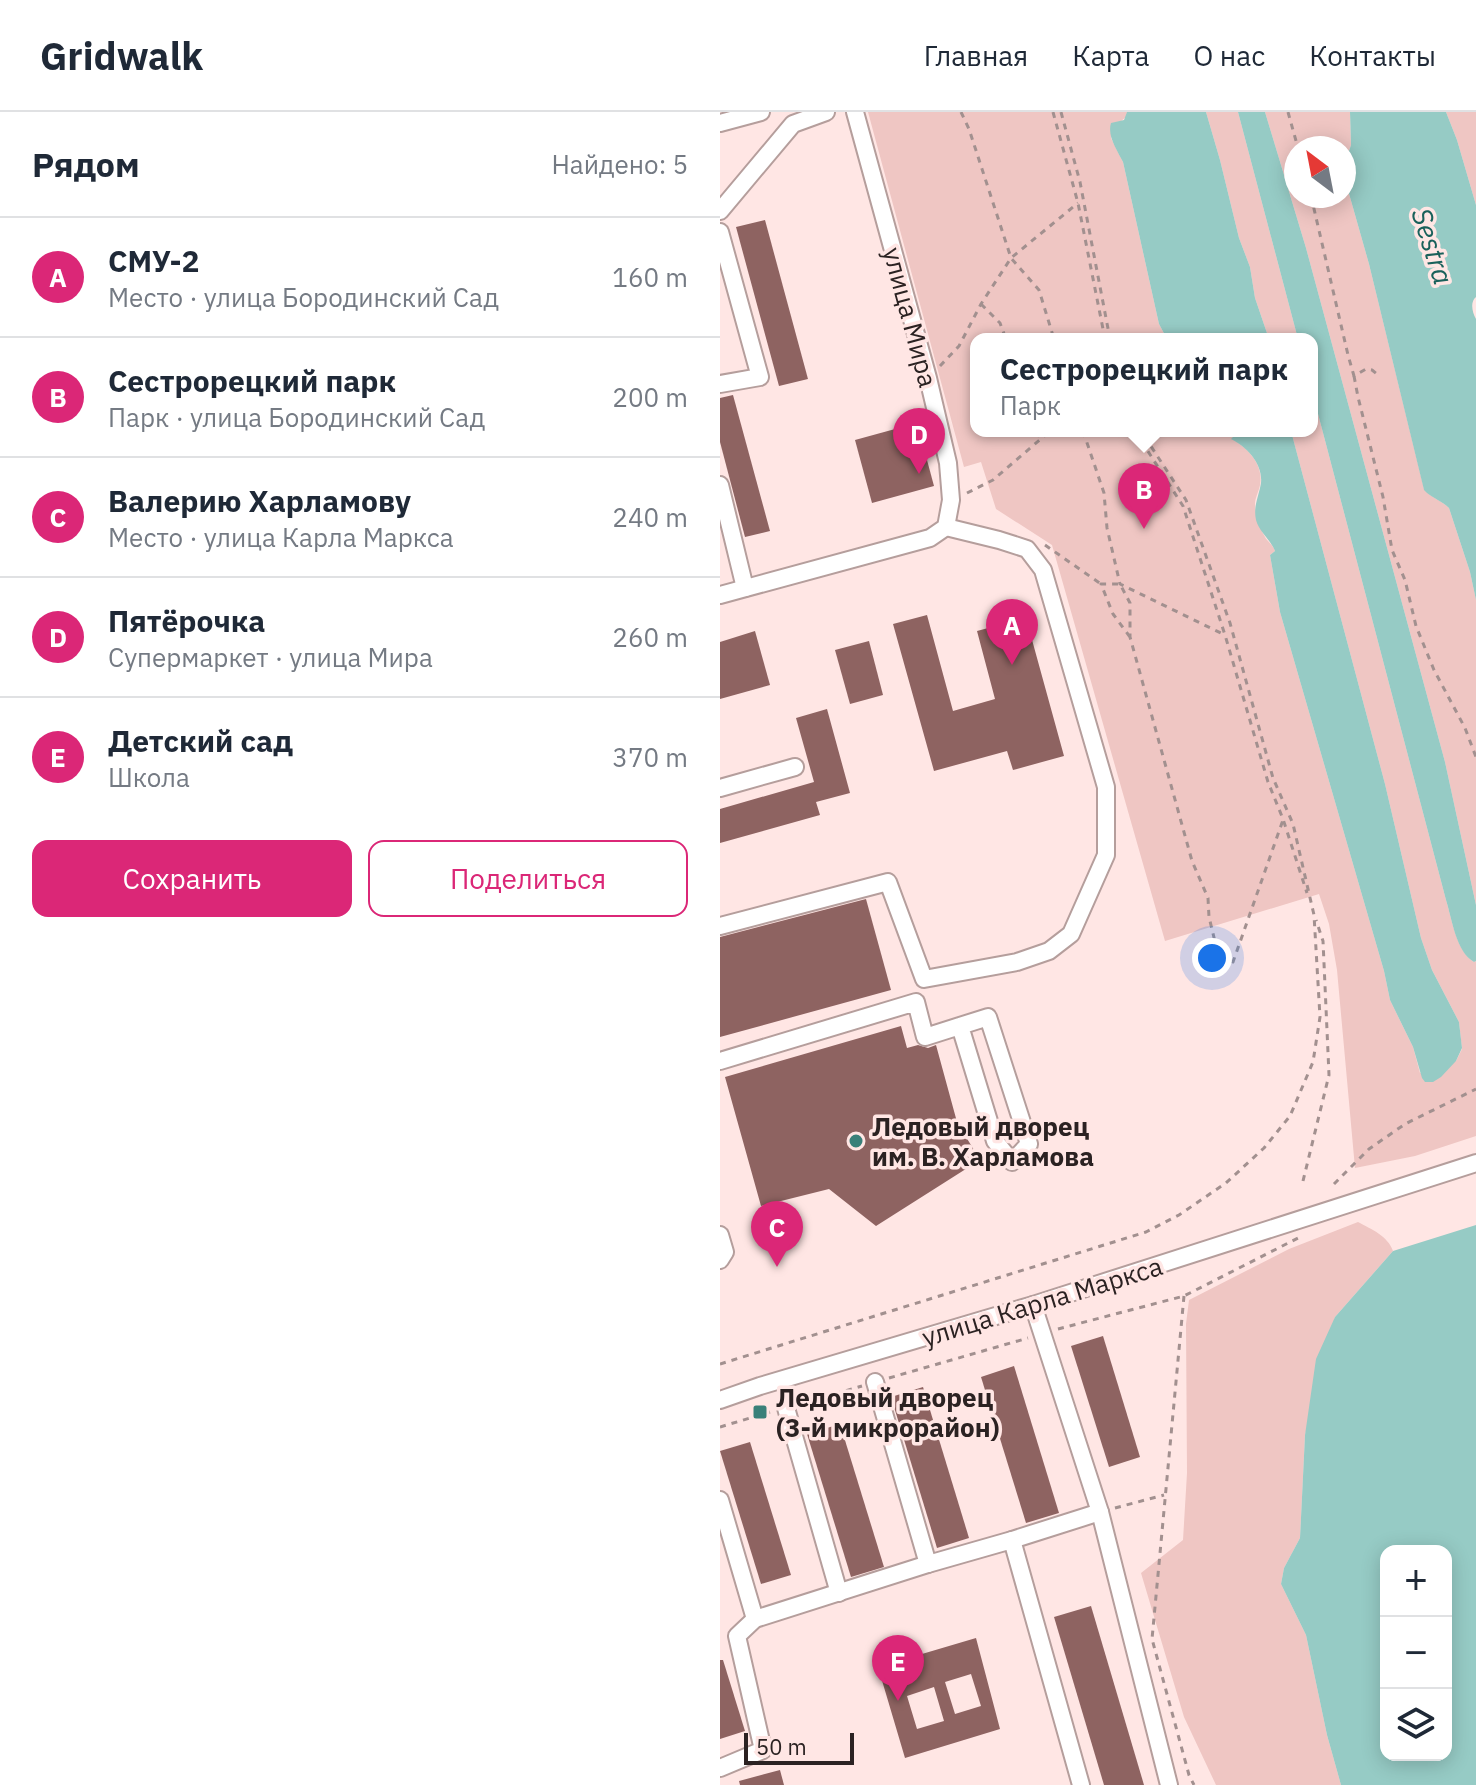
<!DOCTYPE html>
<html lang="ru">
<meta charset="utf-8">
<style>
:root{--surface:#fff;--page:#f2f2f3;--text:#1f2937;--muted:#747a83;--line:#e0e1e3;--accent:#db2777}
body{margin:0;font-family:"IBM Plex Sans",sans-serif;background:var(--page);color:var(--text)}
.controls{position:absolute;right:24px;bottom:24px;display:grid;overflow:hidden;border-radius:16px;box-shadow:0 4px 20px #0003}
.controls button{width:72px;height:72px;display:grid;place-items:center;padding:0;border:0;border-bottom:2px solid var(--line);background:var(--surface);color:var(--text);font:40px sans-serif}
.compass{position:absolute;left:564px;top:24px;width:72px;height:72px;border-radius:50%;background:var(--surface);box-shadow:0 4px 20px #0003;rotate:328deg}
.scale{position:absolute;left:24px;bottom:20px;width:110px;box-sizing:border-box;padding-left:8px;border:4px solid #2b2222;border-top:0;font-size:22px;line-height:28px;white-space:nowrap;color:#2b2222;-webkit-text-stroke:6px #ffe6e4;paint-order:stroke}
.you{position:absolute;left:492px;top:846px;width:28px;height:28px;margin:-20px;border:6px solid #fff;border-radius:50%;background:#1a73e8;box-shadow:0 0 0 12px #1a73e833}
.badge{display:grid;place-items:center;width:52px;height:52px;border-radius:50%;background:var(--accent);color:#fff;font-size:26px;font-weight:700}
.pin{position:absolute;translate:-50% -66px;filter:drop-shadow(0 2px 4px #0008)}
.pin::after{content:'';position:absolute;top:42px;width:28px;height:24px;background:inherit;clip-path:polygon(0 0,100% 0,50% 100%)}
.popup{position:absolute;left:250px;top:221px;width:348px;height:104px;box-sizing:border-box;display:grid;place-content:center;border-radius:16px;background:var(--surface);filter:drop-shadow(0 2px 6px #0005);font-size:26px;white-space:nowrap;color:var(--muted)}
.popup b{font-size:30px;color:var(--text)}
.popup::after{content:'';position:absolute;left:50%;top:100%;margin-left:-16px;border:16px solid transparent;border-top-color:var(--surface)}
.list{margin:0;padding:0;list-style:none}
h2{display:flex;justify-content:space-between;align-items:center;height:104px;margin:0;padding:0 32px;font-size:34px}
h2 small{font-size:26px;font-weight:400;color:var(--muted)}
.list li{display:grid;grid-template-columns:52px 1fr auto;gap:24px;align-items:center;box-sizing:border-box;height:120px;padding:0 32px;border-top:2px solid var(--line)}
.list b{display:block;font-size:30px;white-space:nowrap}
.list p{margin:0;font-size:26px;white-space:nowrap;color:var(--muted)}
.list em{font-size:26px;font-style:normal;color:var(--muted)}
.actions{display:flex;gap:16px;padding:24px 32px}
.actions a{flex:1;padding:18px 0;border:2px solid var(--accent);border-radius:16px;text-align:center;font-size:28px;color:var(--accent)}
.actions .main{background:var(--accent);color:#fff}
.icon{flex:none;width:44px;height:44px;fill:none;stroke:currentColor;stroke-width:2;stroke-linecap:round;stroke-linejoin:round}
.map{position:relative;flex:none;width:756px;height:1673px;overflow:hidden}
header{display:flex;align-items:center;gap:48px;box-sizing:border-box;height:112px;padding:0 40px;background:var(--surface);border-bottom:2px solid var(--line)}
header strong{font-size:38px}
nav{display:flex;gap:44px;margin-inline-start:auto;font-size:28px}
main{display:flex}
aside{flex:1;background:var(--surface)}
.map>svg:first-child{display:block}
.green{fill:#efc6c3}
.water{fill:#96cbc5;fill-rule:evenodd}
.building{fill:#8e6361;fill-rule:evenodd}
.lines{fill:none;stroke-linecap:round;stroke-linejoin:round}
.minor-casing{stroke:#b59e9c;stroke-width:20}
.path{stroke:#a2908f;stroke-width:3;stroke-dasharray:6 6;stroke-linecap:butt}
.minor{stroke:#fff;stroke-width:16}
.poi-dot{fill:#398079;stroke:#ffe6e4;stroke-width:3}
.labels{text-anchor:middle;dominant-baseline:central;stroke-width:7;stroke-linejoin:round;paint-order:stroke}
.street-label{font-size:26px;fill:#2b2222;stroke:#ffe6e4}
.poi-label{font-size:26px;font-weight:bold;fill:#2b2222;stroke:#ffe6e4;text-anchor:start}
.water-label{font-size:28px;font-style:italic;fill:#1a615b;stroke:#ffe6e4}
</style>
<header>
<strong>Gridwalk</strong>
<nav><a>Главная</a><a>Карта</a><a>О нас</a><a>Контакты</a></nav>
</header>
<main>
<aside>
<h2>Рядом<small>Найдено: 5</small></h2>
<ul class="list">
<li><span class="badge">A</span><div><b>СМУ-2</b><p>Место · улица Бородинский Сад</p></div><em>160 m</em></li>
<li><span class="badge">B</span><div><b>Сестрорецкий парк</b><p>Парк · улица Бородинский Сад</p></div><em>200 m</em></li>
<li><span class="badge">C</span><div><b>Валерию Харламову</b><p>Место · улица Карла Маркса</p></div><em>240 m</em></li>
<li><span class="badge">D</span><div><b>Пятёрочка</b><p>Супермаркет · улица Мира</p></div><em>260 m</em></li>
<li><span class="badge">E</span><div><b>Детский сад</b><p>Школа</p></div><em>370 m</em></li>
</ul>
<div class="actions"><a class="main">Сохранить</a><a>Поделиться</a></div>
</aside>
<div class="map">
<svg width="756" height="1673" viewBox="0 0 756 1673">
<rect width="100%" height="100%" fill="#ffe6e4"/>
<g class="green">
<path d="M 148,0 L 407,0 L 406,5 L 400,10 L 391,26 L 403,50 L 439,212 L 447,227 L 256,227 L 256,319 L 519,319 L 512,327 C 528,336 544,353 540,373 C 539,379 535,386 535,392 C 535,400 540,417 544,423 C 547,430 553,432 555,439 L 550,443 L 560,500 L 664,859 L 670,888 L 693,935 L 700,961 L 736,949 L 742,937 L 739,910 L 712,858 L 701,826 L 665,672 L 571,319 L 592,319 L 592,279 L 726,788 C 732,807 736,839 754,850 L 756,849 L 756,1024 L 695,1044 L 635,1056 L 617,858 L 609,812 L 599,782 L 445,829 L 332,433 L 276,397 L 261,350 L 244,355 Z"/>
<polygon points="486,0 518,0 578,227 549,227 535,186 530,155 519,126 500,48"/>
<path d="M 545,0 L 630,0 L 631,33 L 624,54 L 624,36 L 576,36 L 576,84 L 624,84 L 624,64 L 649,152 L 704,377 C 711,386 721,388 729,396 L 750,460 L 756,488 L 756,793 L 725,650 L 586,136 Z"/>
<polygon points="726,0 756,0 756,93 737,28"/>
<path d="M 638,1110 C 651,1117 668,1124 673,1139 L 615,1205 L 585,1323 L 580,1426 L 564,1456 L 561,1472 L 586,1523 L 607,1623 L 621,1673 L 496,1673 L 464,1605 L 421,1461 L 463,1428 L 467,1361 L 466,1212 L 469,1188 L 569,1137 Z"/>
</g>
<g class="water">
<path d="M 407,0 L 486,0 L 500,48 L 519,126 L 530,155 L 535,186 L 549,227 L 447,227 L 439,212 L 403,50 C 397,38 387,24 391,11 L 404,8 Z"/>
<path d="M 518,0 L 545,0 L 586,136 L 725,650 L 756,793 L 756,849 L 754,850 C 736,840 732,807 726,788 L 592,279 L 592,227 L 578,227 Z"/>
<path d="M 630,0 L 726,0 L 737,28 L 756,93 L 756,185 C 750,190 752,200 756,207 L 756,488 L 750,460 L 729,396 C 721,388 711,386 704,378 L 649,152 L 624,64 L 624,54 L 631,33 Z"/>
<path d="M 519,319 L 571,319 L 665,672 L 701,826 L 712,858 L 739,910 L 742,936 L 736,949 L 721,965 L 713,970 L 705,970 L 702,966 L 693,935 L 670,888 L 664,859 L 560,500 L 550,443 L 555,439 C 551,428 539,420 536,408 C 533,394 539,384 541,371 C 543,352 527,335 511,327 Z"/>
<path d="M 756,1113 L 756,1673 L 621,1673 L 607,1623 L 586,1523 L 561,1472 L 564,1456 L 580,1426 L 585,1323 L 596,1247 L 615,1205 L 673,1139 ZM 666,1439 L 726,1439 L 726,1643 L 666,1643 Z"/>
</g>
<g class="building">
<polygon points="45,108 88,267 59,274 16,115"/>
<polygon points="13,283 50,419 25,425 0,330 0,286"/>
<polygon points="197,311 214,374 152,391 135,328"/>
<polygon points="207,503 233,599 275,587 257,519 306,506 344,644 293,658 287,639 214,659 173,512"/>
<polygon points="35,519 50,573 0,587 0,530"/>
<polygon points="149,529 163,583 130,592 115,538"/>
<polygon points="107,597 130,681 96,690 100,703 0,731 0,697 94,670 76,606"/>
<polygon points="146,787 171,878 0,925 0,825"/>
<polygon points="181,914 187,936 198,933 208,936 216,933 237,1010 260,1048 156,1114 109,1077 41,1094 5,965"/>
<polygon points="383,1224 420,1345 389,1355 351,1234"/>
<polygon points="294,1254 339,1401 306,1411 261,1265"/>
<polygon points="203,1275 249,1426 217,1436 171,1285"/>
<polygon points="120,1312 164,1455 131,1465 87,1322"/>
<polygon points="30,1330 71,1463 41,1472 0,1339"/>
<polygon points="371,1494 424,1673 384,1673 334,1505"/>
<path d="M 256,1526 L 280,1617 L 185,1646 L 158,1555 ZM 251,1562 L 261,1594 L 235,1602 L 225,1570 ZM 214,1575 L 224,1609 L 197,1617 L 187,1584 Z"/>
<polygon points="0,1548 3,1548 25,1619 0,1627"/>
<polygon points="60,1658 64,1673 20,1673 19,1669"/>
</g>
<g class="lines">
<g class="minor-casing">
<g id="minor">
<polyline points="0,11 41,0"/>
<polyline points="0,99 73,12 106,0"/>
<polyline points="0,120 40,265 0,272"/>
<polyline points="0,373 25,476"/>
<polyline points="0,483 210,426 226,415 231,388 228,351 208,266 135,0"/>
<polyline points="0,676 75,655"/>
<polyline points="0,814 168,770 204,867 297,850 329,839 351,822 386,743 386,675 323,458 307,437 279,428 226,415"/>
<polyline points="0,949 196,890 205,925 268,905 309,1032 292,1050 275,1029 240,914"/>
<polyline points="0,1123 5,1140 0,1148"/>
<polyline points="313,1193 380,1400 449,1673"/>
<polyline points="155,1270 208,1452"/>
<polyline points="0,1288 40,1274 313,1193 756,1051"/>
<polyline points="66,1296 119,1481"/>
<polyline points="0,1388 35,1507"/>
<polyline points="292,1428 380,1400"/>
<polyline points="0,1656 43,1638 17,1524 35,1507 208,1452 292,1428 361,1673"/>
</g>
</g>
<g class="path">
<polyline points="241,0 249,17 291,146 319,178 334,227"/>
<polyline points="333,0 358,91 385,227"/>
<polyline points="341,0 360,70 390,227"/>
<polyline points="568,0 578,36"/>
<polyline points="591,84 628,243 634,264 646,257 652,258 657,262"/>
<polyline points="261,192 280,211 286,227"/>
<polyline points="220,254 239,234 261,192 291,146 358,91"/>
<polyline points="634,264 638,285 663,385 672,438 685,468 696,514 714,558 745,616 756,645"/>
<polyline points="318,319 320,327"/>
<polyline points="363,319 384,381 387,416 400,472 505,523"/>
<polyline points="415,319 463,394 505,523 548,670 563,707 587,781"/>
<polyline points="247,381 273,368 330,319"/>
<polyline points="325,433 381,472"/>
<polyline points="410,525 393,502 381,472 400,472 410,491 410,525 472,749 488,786 489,805 497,838 513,850 563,708"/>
<polyline points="583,1069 609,963 603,829 596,808"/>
<polyline points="614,1072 649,1037 685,1012 756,977"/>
<polyline points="464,1184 432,1527 469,1663 474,1673"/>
<polyline points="338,1217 464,1184 580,1125"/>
<polyline points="0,1252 426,1120 459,1103 506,1071 544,1036 570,1004 593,950 600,905 594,803 573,712 553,666 510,511 466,388 421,319"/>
<polyline points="169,1266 308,1226"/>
<polyline points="80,1292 142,1274"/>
<polyline points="0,1315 50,1300"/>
<polyline points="395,1396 444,1383"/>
</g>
<use href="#minor" class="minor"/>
</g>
<g class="poi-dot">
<circle cx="136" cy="1029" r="8"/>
<rect x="32" y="1292" width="16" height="16" rx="4"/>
</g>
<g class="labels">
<g class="street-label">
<text transform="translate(191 205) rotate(75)">улица Мира</text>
<text transform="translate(322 1189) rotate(-17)">улица Карла Маркса</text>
</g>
<g class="poi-label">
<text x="152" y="1014">Ледовый дворец<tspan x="152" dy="30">им. В. Харламова</tspan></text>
<text x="56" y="1285">Ледовый дворец<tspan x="56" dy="30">(3-й микрорайон)</tspan></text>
</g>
<g class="water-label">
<text transform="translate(713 134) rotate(72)">Sestra</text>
</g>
</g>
</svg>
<div class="controls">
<button>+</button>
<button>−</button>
<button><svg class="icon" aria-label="layers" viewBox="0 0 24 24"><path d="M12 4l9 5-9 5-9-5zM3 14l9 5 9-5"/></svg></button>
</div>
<svg class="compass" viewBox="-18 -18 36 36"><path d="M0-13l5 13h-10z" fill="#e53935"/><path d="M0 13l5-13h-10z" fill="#747a83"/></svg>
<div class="scale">50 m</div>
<div class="you"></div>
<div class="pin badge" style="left:292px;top:553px">A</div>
<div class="pin badge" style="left:424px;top:417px">B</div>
<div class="popup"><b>Сестрорецкий парк</b>Парк</div>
<div class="pin badge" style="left:57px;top:1155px">C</div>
<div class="pin badge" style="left:199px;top:362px">D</div>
<div class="pin badge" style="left:178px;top:1589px">E</div>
</div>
</main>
